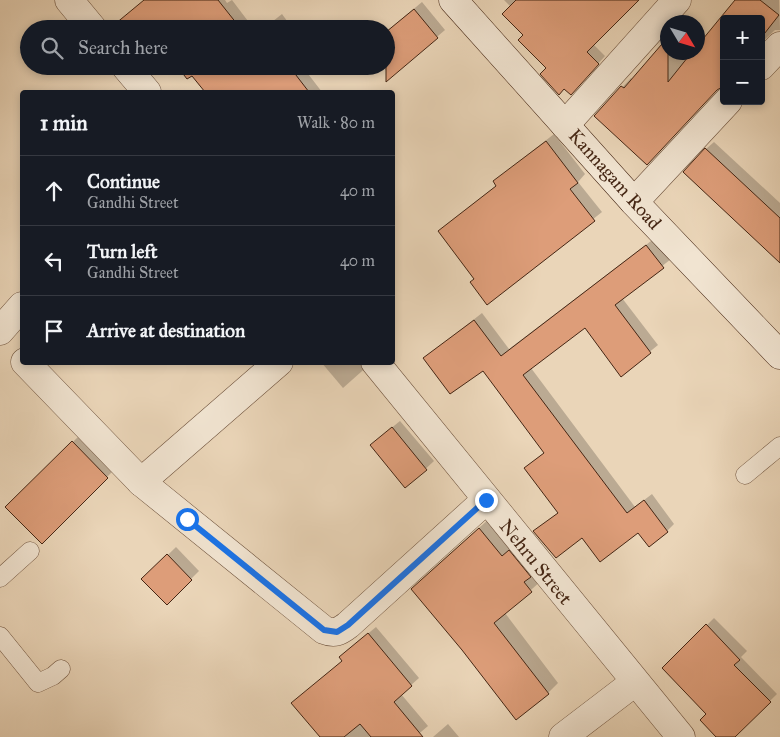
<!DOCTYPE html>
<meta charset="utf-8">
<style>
:root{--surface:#171b24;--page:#242831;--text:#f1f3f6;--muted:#9ea1a6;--line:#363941}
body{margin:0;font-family:"IM FELL Great Primer",serif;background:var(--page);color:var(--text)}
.controls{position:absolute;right:15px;top:15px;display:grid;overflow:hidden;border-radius:5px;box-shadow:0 2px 8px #0003}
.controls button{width:45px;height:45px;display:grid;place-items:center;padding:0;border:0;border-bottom:1px solid var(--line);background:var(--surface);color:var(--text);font:25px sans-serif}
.compass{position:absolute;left:660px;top:15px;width:45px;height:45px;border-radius:50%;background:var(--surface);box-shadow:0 2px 8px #0003;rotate:128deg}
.stop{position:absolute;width:15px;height:15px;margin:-11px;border:4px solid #1a73e8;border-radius:50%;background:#fff}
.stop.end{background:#1a73e8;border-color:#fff;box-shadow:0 1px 5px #0008}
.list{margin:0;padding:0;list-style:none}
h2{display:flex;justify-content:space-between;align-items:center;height:65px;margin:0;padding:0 20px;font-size:21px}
h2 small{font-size:16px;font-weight:400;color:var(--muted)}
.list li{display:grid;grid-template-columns:32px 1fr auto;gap:15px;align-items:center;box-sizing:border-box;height:70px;padding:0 20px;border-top:1px solid var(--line)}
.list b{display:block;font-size:19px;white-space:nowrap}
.list p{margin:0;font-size:16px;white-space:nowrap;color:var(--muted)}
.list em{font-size:16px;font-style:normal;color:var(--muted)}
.icon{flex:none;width:28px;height:28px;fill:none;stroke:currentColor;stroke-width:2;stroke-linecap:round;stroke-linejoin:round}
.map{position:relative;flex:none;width:780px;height:737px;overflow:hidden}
.search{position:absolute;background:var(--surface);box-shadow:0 2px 8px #0003;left:20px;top:20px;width:375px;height:55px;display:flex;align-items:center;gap:12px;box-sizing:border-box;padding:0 18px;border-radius:28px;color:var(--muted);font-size:19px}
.panel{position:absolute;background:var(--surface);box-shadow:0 2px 8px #0003;left:20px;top:90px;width:375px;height:275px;border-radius:5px}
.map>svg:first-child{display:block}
.shadow{fill:#0003}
.building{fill:#dd9d79;stroke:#452614}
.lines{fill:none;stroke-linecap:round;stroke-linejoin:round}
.lane-casing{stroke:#6e523d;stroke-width:19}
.street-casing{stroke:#6e523d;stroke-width:29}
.secondary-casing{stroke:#452614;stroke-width:29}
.lane{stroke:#f1e4d1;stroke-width:18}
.street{stroke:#f1e4d1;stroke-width:28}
.secondary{stroke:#f1e4d1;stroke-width:28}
.route{stroke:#1a73e8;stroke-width:6}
.labels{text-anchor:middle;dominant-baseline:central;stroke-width:5;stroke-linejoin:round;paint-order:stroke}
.street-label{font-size:19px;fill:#452614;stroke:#f1e4d1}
</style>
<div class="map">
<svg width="780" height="737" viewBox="0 0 780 737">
<rect width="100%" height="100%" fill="#ead5b8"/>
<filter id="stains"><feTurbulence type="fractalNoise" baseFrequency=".004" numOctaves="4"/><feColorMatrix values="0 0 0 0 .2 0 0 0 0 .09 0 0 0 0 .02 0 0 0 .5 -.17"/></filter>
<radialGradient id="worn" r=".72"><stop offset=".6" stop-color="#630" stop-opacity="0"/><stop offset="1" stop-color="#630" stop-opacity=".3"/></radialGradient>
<g class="shadow">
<polygon points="144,0 225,0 227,3 232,0 254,29 121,29"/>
<polygon points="504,0 636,0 593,44 605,56 578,86 548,68 511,7"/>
<polygon points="737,0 779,0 780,30 775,30 761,43 761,19 724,19 724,85 596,116 631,78 633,80 668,52 698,52 698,34 704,39"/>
<polygon points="422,2 445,30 391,76 382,66 386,66 386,32"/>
<polygon points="282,14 293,29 263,29"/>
<polygon points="179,66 302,66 322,92 207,92 192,74"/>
<polygon points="554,134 585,174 578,182 602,212 488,303 476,278 439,231 497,185 503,174"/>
<polygon points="714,142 780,203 780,261 706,149"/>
<polygon points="655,238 671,259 622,298 658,345 621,375 585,326 531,368 635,507 652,494 674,524 667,531 638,531 583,536 535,532 559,512 525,468 545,452 483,369 425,358 482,313 509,349"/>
<polygon points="321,362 370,362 370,364 343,388"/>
<polygon points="400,421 434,461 406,487 379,438"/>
<polygon points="84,431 118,466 42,542 7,507"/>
<polygon points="490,518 541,581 505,613 558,683 548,693 422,579"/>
<polygon points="176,547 199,571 167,603 143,579"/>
<polygon points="714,618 747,651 741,657 777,694 733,737 718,737 708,714 664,668"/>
<polygon points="376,627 419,678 401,694 428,726 415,737 321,737 343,660 348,650"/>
<polygon points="448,724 459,737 433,737"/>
</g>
<g class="building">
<polygon points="144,0 218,0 241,29 109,29"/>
<polygon points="516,0 639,0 587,52 599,64 571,95 564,89 559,95 540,74 546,68 518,40 523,35 502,14"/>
<polygon points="735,0 760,0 779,15 761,38 761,19 724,19 724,86 717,90 647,165 594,116 621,86 624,88 668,37 668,82 692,52 698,52 698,45"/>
<polygon points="414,9 438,38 386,82 386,32"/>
<polygon points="177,66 289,66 309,92 205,92 192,76 187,79"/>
<polygon points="546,141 578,183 570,189 595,221 487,305 470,282 474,279 438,231 496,186 493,181"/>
<polygon points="705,148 780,218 780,263 683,172"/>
<polygon points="646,245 664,268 615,305 651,353 621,377 585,328 523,375 627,513 644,500 668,532 649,547 638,533 600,562 582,538 556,558 533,531 558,513 524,468 544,453 483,371 450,394 423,358 474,320 501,356"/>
<polygon points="392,427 427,470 405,488 370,445"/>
<polygon points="72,441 108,478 42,544 5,507"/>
<polygon points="479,528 502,556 509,550 531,577 524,582 532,592 494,623 549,694 516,720 462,650 411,589"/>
<polygon points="167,554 192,580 167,605 141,579"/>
<polygon points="706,624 740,660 734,665 771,702 735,737 716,737 700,720 706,714 662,668"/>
<polygon points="368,633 412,686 394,702 423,737 371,737 360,724 344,737 320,737 291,703 342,661 339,657"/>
</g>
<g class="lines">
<g class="lane-casing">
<g id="lane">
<polyline points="745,475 780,446"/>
<polyline points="0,578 30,551"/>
<polyline points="0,636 38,683 53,676 61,669"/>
</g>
</g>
<g class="street-casing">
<g id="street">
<polyline points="69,0 93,29"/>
<polyline points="125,66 147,92"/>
<polyline points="761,66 780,46"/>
<polyline points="565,125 677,0"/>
<polyline points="634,202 728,101"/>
<polyline points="0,331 22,306"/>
<path d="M 25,362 L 141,482 L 324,630 C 334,634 339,632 348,625 L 486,500"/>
<polyline points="375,362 681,737"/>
<polyline points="141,482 279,362"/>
<polyline points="563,737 635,682"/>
</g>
</g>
<g class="secondary-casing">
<polyline id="secondary" points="453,0 634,202 780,355"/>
</g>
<use href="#lane" class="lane"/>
<use href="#street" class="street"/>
<use href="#secondary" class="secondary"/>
</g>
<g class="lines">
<polyline class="route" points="187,519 324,630 337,632 348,625 486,500"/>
</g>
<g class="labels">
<g class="street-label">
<text transform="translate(615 179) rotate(48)">Kannagam Road</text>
<text transform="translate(536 562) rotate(51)">Nehru Street</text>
</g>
</g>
<rect width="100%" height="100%" filter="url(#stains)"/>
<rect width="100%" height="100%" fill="url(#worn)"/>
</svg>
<div class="controls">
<button>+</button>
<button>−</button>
</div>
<svg class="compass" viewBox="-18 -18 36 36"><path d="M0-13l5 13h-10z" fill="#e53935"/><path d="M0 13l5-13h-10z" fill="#9ea1a6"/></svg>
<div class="stop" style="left:187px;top:519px"></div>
<div class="stop end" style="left:486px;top:500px"></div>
<div class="search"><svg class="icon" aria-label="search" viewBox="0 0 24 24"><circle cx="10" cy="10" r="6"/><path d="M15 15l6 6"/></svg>Search here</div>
<section class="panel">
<h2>1 min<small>Walk · 80 m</small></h2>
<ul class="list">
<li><svg class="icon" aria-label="ahead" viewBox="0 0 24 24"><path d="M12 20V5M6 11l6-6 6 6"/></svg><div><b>Continue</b><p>Gandhi Street</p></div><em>40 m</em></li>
<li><svg class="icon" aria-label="left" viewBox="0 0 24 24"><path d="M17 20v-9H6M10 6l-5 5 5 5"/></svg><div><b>Turn left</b><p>Gandhi Street</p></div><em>40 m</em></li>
<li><svg class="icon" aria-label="arrive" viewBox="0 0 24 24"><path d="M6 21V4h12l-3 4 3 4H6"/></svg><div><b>Arrive at destination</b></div></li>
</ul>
</section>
</div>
